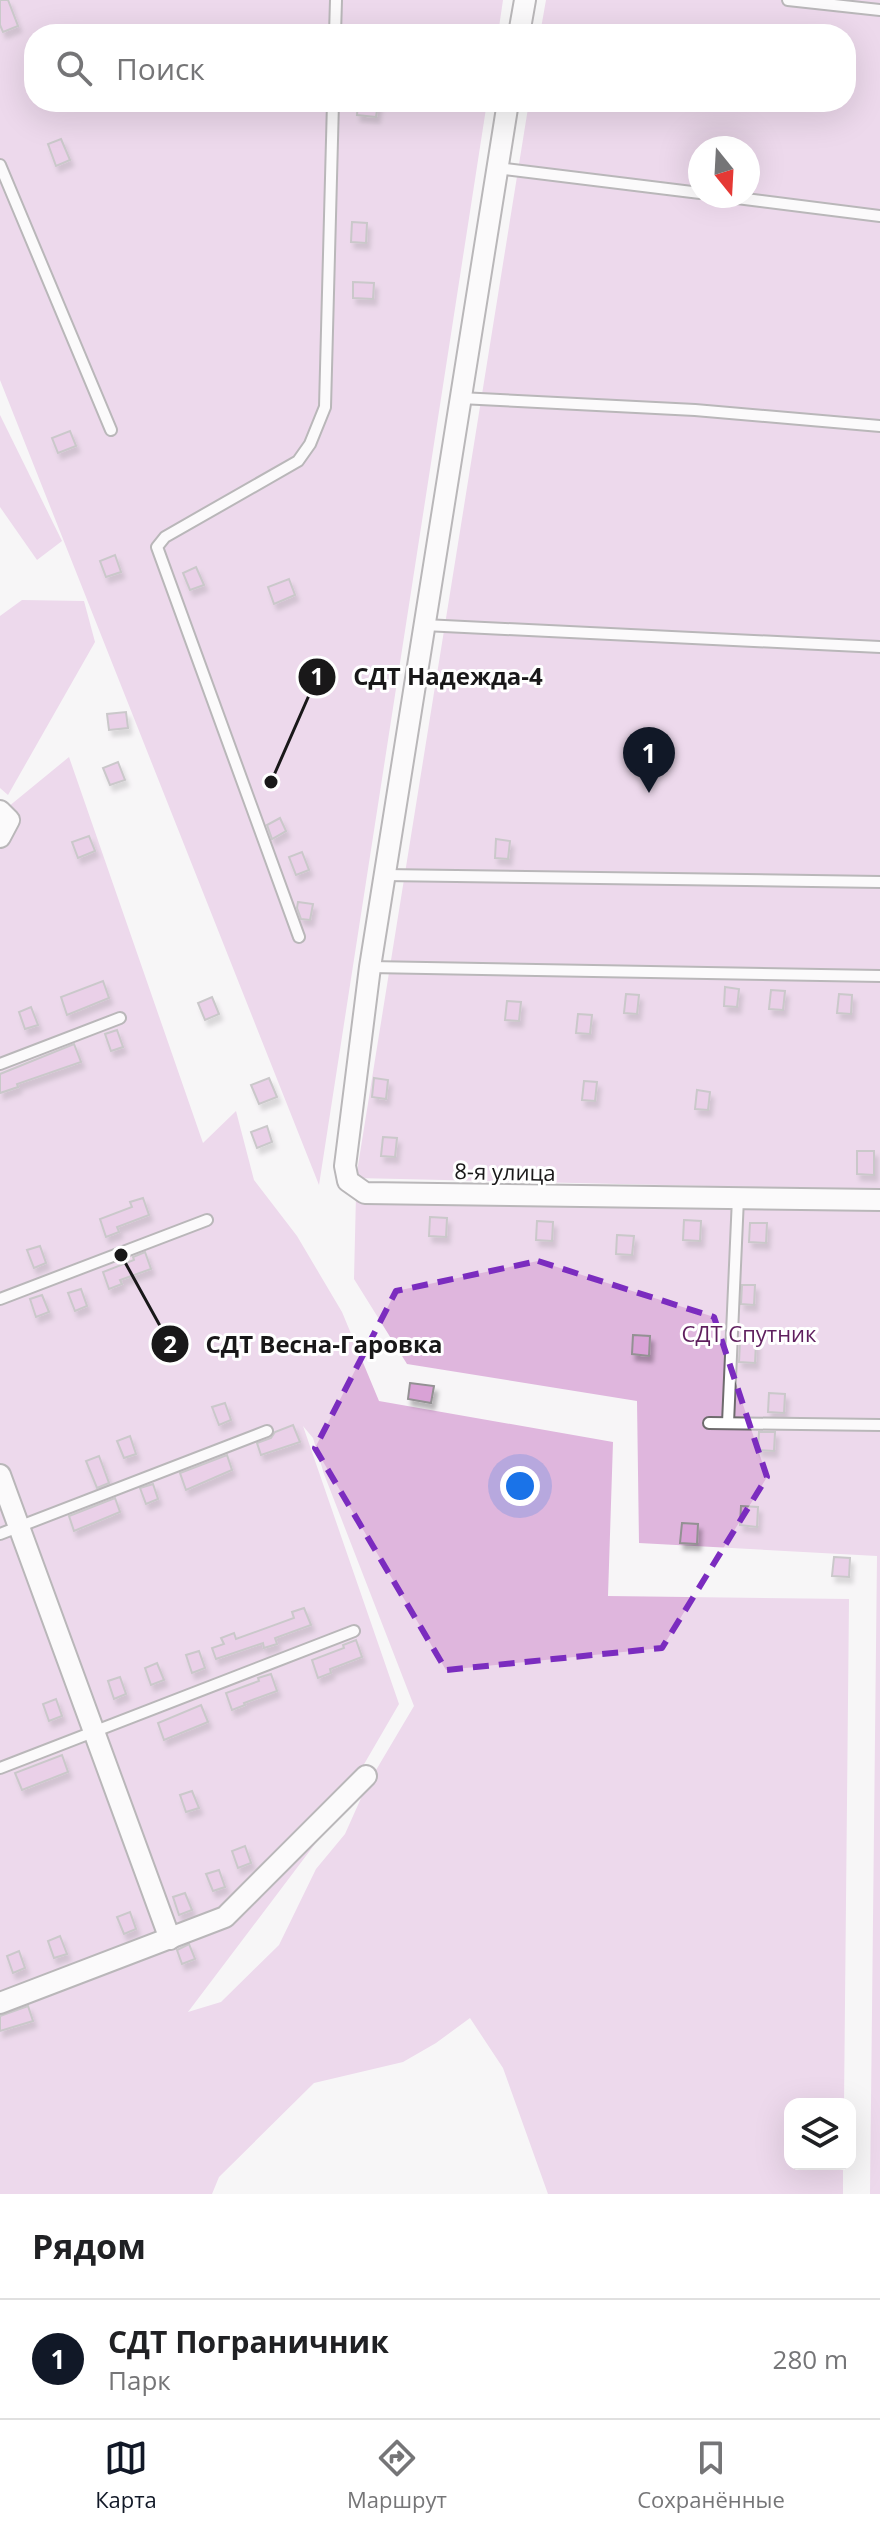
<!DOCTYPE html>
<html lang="ru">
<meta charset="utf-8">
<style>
:root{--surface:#fff;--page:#f2f2f2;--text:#202124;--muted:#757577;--line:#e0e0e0;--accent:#111827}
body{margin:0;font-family:"Open Sans",sans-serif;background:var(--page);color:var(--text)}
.controls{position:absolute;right:24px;bottom:24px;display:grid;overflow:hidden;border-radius:16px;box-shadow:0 8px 32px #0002}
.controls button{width:72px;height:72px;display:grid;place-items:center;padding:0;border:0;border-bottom:2px solid var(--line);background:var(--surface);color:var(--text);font:40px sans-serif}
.compass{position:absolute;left:688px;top:136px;width:72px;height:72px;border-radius:50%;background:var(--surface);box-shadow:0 8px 32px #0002;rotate:162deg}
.you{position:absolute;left:520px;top:1486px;width:28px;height:28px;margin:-20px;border:6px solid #fff;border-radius:50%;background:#1a73e8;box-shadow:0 0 0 12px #1a73e833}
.badge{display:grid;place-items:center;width:52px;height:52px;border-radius:50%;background:var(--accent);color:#fff;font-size:26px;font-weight:700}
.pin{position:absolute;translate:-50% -66px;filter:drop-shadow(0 2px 4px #0008)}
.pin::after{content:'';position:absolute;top:42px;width:28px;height:24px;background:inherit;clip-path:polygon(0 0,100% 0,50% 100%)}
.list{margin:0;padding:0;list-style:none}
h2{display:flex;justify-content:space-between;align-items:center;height:104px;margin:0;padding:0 32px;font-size:34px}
h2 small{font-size:26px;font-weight:400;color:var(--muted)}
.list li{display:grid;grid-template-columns:52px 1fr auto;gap:24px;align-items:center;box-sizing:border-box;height:120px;padding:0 32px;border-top:2px solid var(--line)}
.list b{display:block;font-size:30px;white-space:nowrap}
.list p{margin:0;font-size:26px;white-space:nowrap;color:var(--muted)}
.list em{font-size:26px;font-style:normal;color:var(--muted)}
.icon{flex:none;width:44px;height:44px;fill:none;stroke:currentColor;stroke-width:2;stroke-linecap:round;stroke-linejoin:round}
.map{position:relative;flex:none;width:880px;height:2194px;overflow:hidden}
.search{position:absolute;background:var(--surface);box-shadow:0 8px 32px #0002;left:24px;right:24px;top:24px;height:88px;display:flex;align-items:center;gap:20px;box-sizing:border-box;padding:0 28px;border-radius:32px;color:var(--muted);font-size:30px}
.sheet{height:224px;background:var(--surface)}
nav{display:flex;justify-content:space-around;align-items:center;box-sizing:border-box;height:112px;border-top:2px solid var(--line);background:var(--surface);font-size:22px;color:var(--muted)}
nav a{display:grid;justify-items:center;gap:4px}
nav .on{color:var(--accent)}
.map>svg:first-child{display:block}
.green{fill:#dfb6dd;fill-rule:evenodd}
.building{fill:#d9a2d6;stroke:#939193;stroke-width:2;filter:url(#shadow)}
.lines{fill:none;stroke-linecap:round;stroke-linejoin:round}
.lane-casing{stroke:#6e6b6d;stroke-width:14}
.street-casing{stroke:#6e6b6d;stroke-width:24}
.lane{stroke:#fff;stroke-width:10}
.street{stroke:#fff;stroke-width:20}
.marked{fill:none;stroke:#7b2cbf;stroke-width:6;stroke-dasharray:16 10;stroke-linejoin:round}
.labels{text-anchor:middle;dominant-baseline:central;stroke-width:6;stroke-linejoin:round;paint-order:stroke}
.street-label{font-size:22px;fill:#191819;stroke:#fff}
.park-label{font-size:22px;fill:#5f1f5e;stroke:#fff}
.leader{fill:none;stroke:#191819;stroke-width:3}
.callout-dot{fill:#191819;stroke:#fff;stroke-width:3}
.mark-label{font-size:24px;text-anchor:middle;font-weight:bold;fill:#fff}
.callout-label{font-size:24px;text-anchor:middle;font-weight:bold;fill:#191819;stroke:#fff;stroke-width:6;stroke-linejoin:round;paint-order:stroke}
</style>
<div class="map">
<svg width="880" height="2194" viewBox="0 0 880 2194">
<defs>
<filter id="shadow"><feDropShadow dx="3.5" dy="6" stdDeviation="2" flood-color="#0004"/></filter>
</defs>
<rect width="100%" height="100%" fill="#f7f5f7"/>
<g class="green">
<polygon points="0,0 503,0 498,34 34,34 34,102 487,102 319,1185 0,380"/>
<path d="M 546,0 L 880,0 L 880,1190 L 356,1178 L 529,102 L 846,102 L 846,34 L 540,34 ZM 700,148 L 748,148 L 748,196 L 700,196 Z"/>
<polygon points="0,415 62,541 37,560 0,507"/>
<polygon points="22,600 84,601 95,642 8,795 0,788 0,616"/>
<path d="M 69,757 L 203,1143 L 236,1111 L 254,1180 L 297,1236 L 342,1312 L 379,1401 L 613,1442 L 608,1596 L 849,1599 L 844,2104 L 790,2104 L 790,2164 L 843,2164 L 843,2194 L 548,2194 L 503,2068 L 470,2018 L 436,2043 L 403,2062 L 314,2083 L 219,2177 L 212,2194 L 0,2194 L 0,800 L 8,807 ZM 303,1426 L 313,1438 L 324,1474 L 414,1706 L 366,1787 L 345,1834 L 316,1869 L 279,1945 L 221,2002 L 188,2012 L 327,1828 L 399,1704 Z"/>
<polygon points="356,1195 880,1204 880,2194 870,2194 877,1556 639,1543 637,1401 407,1364 354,1279"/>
</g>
<g class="building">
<polygon points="0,0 8,0 18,26 3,32 0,25"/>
<polygon points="358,102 378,103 376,117 357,115"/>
<polygon points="61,139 70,160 56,166 48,144"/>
<polygon points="352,222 367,223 366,243 351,242"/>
<polygon points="353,282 374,283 373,299 353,298"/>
<polygon points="70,431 76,446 58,453 52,438"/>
<polygon points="115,555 121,572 106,577 100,561"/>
<polygon points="196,567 204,585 190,590 183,573"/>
<polygon points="289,579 295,595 274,604 268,587"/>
<polygon points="126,712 128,728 109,730 107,714"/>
<polygon points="118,762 125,780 110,785 103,768"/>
<polygon points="280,818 286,831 272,839 267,825"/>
<polygon points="89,836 95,851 78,858 72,842"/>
<polygon points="496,839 510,841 508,859 495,858"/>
<polygon points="302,852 309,870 296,875 289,857"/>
<polygon points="298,902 313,904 310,920 301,919 297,908"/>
<polygon points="103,981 109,998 67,1015 61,997"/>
<polygon points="725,987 739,989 737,1007 724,1006"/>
<polygon points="771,990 785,991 783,1010 769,1009"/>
<polygon points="626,994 639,995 637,1014 624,1013"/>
<polygon points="839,994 852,995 851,1014 837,1013"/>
<polygon points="212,997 219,1014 205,1020 198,1003"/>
<polygon points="507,1001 521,1002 519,1021 505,1020"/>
<polygon points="31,1007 38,1025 25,1029 19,1012"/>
<polygon points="578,1014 592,1015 590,1034 576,1033"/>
<polygon points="117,1030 123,1047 111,1051 105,1034"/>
<polygon points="74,1044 81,1062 17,1084 18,1087 0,1093 0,1074"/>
<polygon points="269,1078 277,1097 259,1104 251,1085"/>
<polygon points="374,1078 388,1080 386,1099 372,1097"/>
<polygon points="584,1081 597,1082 595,1101 582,1100"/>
<polygon points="697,1090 710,1092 708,1110 695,1109"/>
<polygon points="267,1126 272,1142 257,1148 251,1132"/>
<polygon points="383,1137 397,1138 395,1157 381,1156"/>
<polygon points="857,1151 874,1151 874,1175 857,1174"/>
<polygon points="143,1198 149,1215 117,1227 119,1232 106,1237 100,1219 132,1207 130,1202"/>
<polygon points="430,1217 447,1218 446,1237 429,1236"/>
<polygon points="684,1220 701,1221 700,1241 683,1240"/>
<polygon points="537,1221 553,1222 552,1241 536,1240"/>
<polygon points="750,1223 767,1223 766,1243 749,1242"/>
<polygon points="617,1235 634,1236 632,1255 616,1254"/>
<polygon points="40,1246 46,1263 34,1268 27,1250"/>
<polygon points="145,1252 151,1269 120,1280 122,1284 109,1289 103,1272 134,1260 133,1257"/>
<polygon points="742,1285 755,1285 754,1305 741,1304"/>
<polygon points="81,1289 87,1306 75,1311 68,1293"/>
<polygon points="42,1295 49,1312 36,1317 30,1299"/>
<polygon points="633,1335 650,1336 649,1356 632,1354"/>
<polygon points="740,1342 756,1343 755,1363 739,1362"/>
<polygon points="410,1383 434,1386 431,1403 408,1399"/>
<polygon points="769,1393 785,1394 784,1413 768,1412"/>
<polygon points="225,1403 231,1420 219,1425 212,1407"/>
<polygon points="293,1425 300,1442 261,1455 257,1443 271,1438 275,1432"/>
<polygon points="759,1432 775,1432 774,1451 758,1450"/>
<polygon points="130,1436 136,1454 124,1458 117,1441"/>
<polygon points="227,1455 232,1470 186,1490 180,1473"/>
<polygon points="99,1456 109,1483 97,1488 86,1461"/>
<polygon points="153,1484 158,1499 146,1504 140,1488"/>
<polygon points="115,1498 120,1512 74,1531 69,1516"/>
<polygon points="741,1506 758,1507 757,1527 740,1525"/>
<polygon points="682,1523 698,1524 697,1544 680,1543"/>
<polygon points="834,1557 850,1558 849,1577 832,1576"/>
<polygon points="304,1608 311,1625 275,1638 277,1644 264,1648 263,1643 216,1659 212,1648 224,1644 221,1638 234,1633 236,1639 294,1618 292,1612"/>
<polygon points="356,1640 362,1657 330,1669 331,1673 318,1678 312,1660 344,1648 343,1645"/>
<polygon points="199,1651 205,1668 192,1673 186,1655"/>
<polygon points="157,1663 164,1680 151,1685 145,1668"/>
<polygon points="271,1674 277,1691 244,1703 245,1705 232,1710 226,1693 259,1681 258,1678"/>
<polygon points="120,1677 126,1694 114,1699 108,1681"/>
<polygon points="56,1699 62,1716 49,1721 43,1704"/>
<polygon points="201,1705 208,1722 164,1740 158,1723"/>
<polygon points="62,1755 68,1772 22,1790 15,1773"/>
<polygon points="192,1791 199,1808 186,1812 180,1795"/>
<polygon points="245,1846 251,1863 238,1868 232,1851"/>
<polygon points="219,1870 225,1887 213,1891 206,1874"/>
<polygon points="185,1893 192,1910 179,1915 173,1897"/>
<polygon points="130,1912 136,1929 124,1934 117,1917"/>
<polygon points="60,1936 67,1954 54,1958 48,1941"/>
<polygon points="189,1944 195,1959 182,1964 177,1950"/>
<polygon points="19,1951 25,1968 13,1973 7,1956"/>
<polygon points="28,2006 33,2021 0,2031 0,2016"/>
</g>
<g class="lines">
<g class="lane-casing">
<g id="lane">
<polyline points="788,0 880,10"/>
<polyline points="335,34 336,0"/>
<polyline points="0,165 111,430"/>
<polyline points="497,168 700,193"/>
<polyline points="721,196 880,216"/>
<polyline points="460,398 695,410 880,426"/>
<polyline points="424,625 880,647"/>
<polyline points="384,875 880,882"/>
<polyline points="299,937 157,547 165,537 298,461 310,444 325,407 333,102"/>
<polyline points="370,967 880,976"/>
<polyline points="0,1064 120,1018"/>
<polyline points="0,1299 207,1220"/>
<polyline points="709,1423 880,1425"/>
<polyline points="728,1423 738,1198"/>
<polyline points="0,1534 267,1431"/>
<polyline points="0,1768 354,1631"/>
</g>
</g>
<g class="street-casing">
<g id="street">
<polyline points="519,34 525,0"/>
<polyline points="508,102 370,967 345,1166 348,1181 365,1193 880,1200"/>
<polyline points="0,811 9,820 0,837"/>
<polyline points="0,1475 170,1939"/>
<polyline points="0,2003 225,1917 366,1776"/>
</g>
</g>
<use href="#lane" class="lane"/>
<use href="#street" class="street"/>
</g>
<path d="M0 0H880V2194H0ZM 538,1261 L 714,1317 L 767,1477 L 662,1648 L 446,1670 L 315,1448 L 396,1291 Z" fill="#f7f5f7" fill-opacity=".55" fill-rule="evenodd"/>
<path class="marked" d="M 538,1261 L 714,1317 L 767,1477 L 662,1648 L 446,1670 L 315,1448 L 396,1291 Z"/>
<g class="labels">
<g class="street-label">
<text transform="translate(505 1171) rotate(1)">8-я улица</text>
</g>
<g class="park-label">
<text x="749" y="1333">СДТ Спутник</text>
</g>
</g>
<path class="leader" d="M271 782L317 677M121 1255L170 1344"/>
<g class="callout-dot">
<circle cx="271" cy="782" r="8"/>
<circle cx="121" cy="1255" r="8"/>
<circle cx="317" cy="677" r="20"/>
<circle cx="170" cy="1344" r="20"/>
</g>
<g class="mark-label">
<text x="317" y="685">1</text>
<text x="170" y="1353">2</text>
</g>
<g class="callout-label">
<text x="448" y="685">СДТ Надежда-4</text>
<text x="324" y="1353">СДТ Весна-Гаровка</text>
</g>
</svg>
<div class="controls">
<button><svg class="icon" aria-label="layers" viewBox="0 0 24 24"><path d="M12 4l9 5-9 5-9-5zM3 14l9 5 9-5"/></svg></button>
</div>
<svg class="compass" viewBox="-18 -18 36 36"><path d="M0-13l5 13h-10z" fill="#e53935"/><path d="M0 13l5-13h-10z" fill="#757577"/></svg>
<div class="you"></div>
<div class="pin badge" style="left:649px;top:793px">1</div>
<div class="search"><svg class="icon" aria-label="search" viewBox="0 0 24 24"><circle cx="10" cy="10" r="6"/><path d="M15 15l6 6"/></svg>Поиск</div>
</div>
<section class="sheet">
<h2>Рядом<small></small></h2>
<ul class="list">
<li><span class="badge">1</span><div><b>СДТ Пограничник</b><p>Парк</p></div><em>280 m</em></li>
</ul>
</section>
<nav>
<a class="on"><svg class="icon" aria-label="map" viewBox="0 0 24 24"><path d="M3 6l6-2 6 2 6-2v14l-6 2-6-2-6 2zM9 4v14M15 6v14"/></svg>Карта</a>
<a><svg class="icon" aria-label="directions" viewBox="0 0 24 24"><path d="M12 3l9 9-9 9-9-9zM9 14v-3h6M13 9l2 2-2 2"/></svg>Маршрут</a>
<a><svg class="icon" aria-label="saved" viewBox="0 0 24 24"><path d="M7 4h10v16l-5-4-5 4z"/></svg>Сохранённые</a>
</nav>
